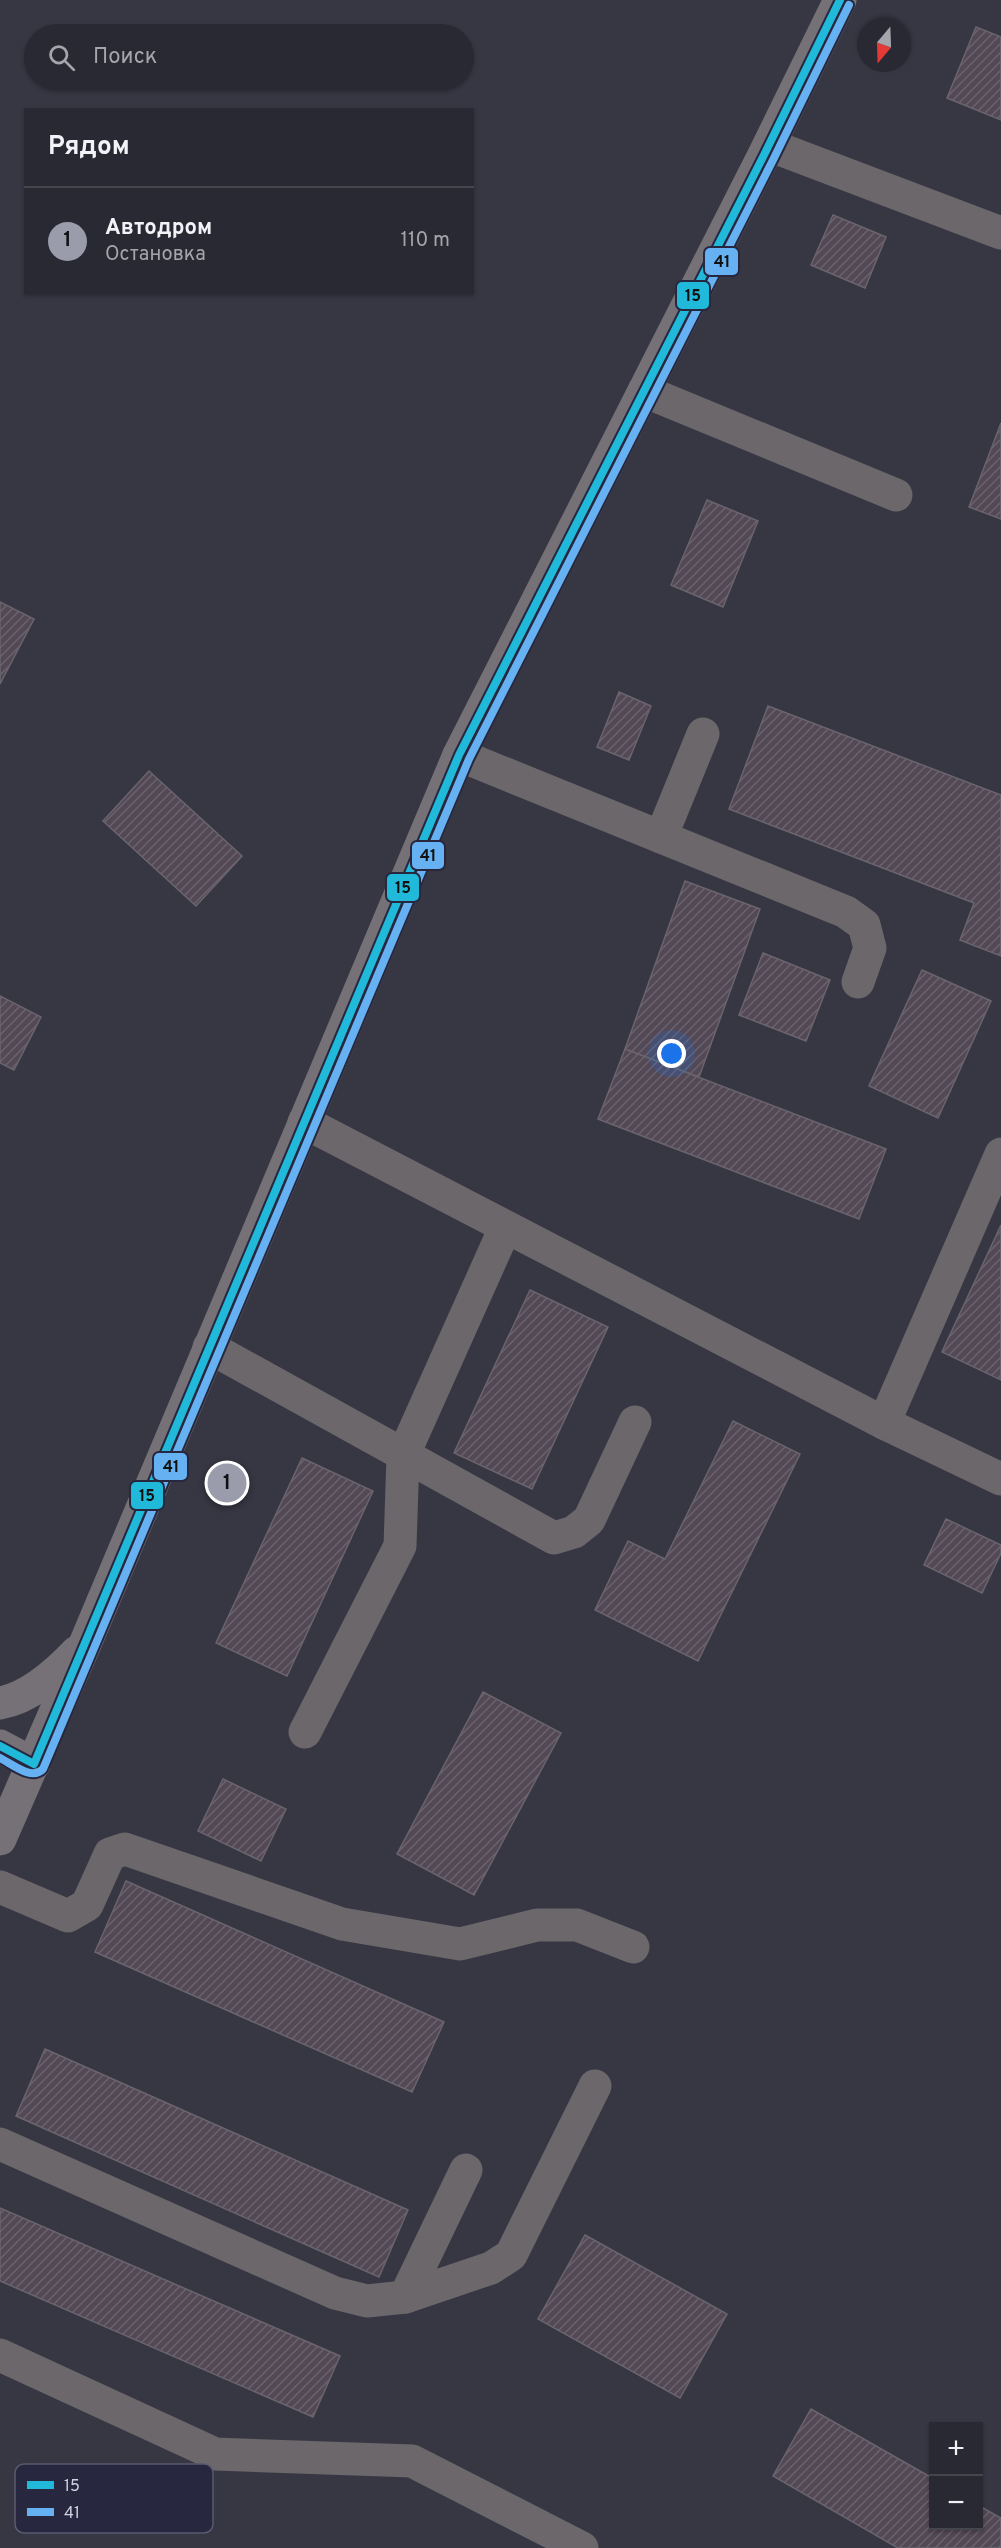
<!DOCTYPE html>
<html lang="ru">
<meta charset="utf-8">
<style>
:root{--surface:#292933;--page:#31313b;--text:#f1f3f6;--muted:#a5a6ac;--line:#45454e;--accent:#9a9cab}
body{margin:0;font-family:Overpass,sans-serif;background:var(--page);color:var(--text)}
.controls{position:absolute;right:18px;bottom:18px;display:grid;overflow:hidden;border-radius:0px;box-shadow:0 2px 4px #0004}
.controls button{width:54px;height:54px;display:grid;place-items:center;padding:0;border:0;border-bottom:2px solid var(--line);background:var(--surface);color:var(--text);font:30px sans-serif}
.compass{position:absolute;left:857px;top:18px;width:54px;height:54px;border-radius:50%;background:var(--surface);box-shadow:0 2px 4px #0004;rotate:199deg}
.you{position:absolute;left:672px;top:1054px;width:21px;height:21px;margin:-15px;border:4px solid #fff;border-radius:50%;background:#1a73e8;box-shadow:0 0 0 9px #1a73e833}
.badge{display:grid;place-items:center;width:39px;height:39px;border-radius:50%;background:var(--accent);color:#111;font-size:20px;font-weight:700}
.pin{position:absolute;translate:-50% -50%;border:3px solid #fff;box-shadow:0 2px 6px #0006}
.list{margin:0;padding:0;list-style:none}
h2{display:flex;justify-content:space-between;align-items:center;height:78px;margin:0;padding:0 24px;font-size:26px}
h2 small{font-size:20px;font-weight:400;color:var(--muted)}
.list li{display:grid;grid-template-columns:39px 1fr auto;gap:18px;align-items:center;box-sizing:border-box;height:108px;padding:0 24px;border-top:2px solid var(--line)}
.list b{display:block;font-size:22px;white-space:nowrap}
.list p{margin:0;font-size:20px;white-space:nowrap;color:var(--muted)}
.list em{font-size:20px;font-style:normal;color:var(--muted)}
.icon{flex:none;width:33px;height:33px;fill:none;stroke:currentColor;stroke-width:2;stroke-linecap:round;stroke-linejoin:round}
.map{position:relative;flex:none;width:1001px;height:2548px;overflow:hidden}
.search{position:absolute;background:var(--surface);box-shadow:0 2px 4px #0004;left:24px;top:24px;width:450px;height:66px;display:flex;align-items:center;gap:15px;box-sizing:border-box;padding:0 21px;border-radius:33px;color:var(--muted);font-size:22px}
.panel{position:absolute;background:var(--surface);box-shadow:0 2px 4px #0004;left:24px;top:108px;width:450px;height:186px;border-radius:0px}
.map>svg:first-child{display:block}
.building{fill:url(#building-hatch);stroke:#6a646d;stroke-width:1.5}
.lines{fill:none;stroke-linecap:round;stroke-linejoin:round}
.minor{stroke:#6b676b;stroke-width:33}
.major{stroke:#757177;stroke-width:33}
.bus-1-casing{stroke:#27273f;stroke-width:12}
.bus-2-casing{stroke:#27273f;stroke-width:12}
.bus-1{stroke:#20b9da;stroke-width:8}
.bus-2{stroke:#66b1f2;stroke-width:8}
.key{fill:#27273f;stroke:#5a5a70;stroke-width:1.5}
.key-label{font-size:16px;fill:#d0d2e2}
.line-badge{stroke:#27273f;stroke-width:2}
.pale-badge-label{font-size:16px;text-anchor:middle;font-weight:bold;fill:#111}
</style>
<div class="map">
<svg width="1001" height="2548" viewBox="0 0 1001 2548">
<defs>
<pattern id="building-hatch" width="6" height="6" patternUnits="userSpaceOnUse" patternTransform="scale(1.5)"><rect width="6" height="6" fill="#534855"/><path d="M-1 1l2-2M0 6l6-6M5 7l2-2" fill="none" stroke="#6b626d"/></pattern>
</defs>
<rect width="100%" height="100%" fill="#373744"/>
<g class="building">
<polygon points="976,27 1001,37 1001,120 947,98"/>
<polygon points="833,215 886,237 865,288 811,265"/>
<polygon points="1001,423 1001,519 969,507"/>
<polygon points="707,500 758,521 723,607 671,585"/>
<polygon points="0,602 34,619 0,684"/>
<polygon points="619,692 651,706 629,760 597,747"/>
<polygon points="768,706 1001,795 1001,956 960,940 974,903 729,809"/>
<polygon points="149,771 242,856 196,906 103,821"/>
<polygon points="685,881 760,909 699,1077 625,1049"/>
<polygon points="763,953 830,980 806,1041 739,1015"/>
<polygon points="922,970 991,1001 938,1118 869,1086"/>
<polygon points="0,996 41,1017 14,1070 0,1063"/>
<polygon points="625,1049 886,1149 859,1219 598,1119"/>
<polygon points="1001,1225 1001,1380 942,1352"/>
<polygon points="530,1290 608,1327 532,1489 454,1453"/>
<polygon points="733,1421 800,1454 698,1661 595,1610 628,1541 665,1559"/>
<polygon points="302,1458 373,1491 287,1676 216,1643"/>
<polygon points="946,1519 1001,1545 1001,1553 982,1593 924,1565"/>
<polygon points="483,1692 561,1733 474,1895 397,1854"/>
<polygon points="223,1779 286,1809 261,1861 198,1831"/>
<polygon points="126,1881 444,2022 412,2092 95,1952"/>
<polygon points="45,2049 408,2210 379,2277 16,2116"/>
<polygon points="0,2208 340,2356 313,2417 0,2281"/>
<polygon points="585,2235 727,2314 680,2398 538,2319"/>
<polygon points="811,2409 934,2479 934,2526 978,2526 978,2505 1001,2518 1001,2548 898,2548 773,2476"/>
</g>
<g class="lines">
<g class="minor">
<polyline points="769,145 1001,233"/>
<polyline points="644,391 896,495"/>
<polyline points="459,755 846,912 864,925 870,948 858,982"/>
<polyline points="661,837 703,734"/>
<polyline points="304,1122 884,1423 1001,1479"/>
<polyline points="209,1347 554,1538 574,1532 589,1520 635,1422"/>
<polyline points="884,1423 1001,1154"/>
<polyline points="305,1732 400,1546 403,1456 505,1228"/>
<polyline points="0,1887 68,1916 87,1905 110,1854 125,1849 342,1924 460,1944 537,1925 577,1925 633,1947"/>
<polyline points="0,2144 335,2293 367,2301 405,2297 466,2170"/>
<polyline points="405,2297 491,2268 511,2255 595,2086"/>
<polyline points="0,2355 215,2454 412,2461 582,2548"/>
</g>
<g class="major">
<path d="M 0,1703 C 30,1698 57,1673 77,1652"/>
<polyline points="0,1746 34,1764"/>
<polyline points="0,1839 85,1644 459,755 764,155 840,0"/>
</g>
<g class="bus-1-casing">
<polyline id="bus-1" points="0,1746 34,1764 459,755 764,155 840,0"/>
</g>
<g class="bus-2-casing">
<path id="bus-2" d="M 0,1758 C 12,1764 32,1781 43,1769 L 469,759 L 773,160 L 849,5"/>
</g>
<use href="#bus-1" class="bus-1"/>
<use href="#bus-2" class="bus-2"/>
</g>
<rect x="15" y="2464" width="198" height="69" rx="9" class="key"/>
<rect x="27" y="2481" width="27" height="8" fill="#20b9da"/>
<rect x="27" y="2508" width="27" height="8" fill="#66b1f2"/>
<g class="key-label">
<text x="64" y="2491">15</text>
<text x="64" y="2518">41</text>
</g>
<g class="line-badge">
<rect x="704" y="247" width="35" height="29" rx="6" fill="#66b1f2"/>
<rect x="676" y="281" width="34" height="29" rx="6" fill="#20b9da"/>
<rect x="411" y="841" width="34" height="29" rx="6" fill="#66b1f2"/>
<rect x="386" y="873" width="34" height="29" rx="6" fill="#20b9da"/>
<rect x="153" y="1452" width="35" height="29" rx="6" fill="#66b1f2"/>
<rect x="130" y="1481" width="34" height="29" rx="6" fill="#20b9da"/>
</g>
<g class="pale-badge-label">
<text x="722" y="267">41</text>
<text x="693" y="301">15</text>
<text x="428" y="861">41</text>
<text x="403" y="893">15</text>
<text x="171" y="1472">41</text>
<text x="147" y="1501">15</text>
</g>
</svg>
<div class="controls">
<button>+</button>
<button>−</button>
</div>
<svg class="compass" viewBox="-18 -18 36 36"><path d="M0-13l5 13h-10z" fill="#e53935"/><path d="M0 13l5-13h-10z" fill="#a5a6ac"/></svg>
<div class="you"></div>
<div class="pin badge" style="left:227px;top:1483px">1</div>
<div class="search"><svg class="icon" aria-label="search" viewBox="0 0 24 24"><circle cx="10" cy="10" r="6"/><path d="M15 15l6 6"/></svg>Поиск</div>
<section class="panel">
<h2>Рядом<small></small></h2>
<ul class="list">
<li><span class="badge">1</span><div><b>Автодром</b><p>Остановка</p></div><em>110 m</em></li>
</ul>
</section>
</div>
